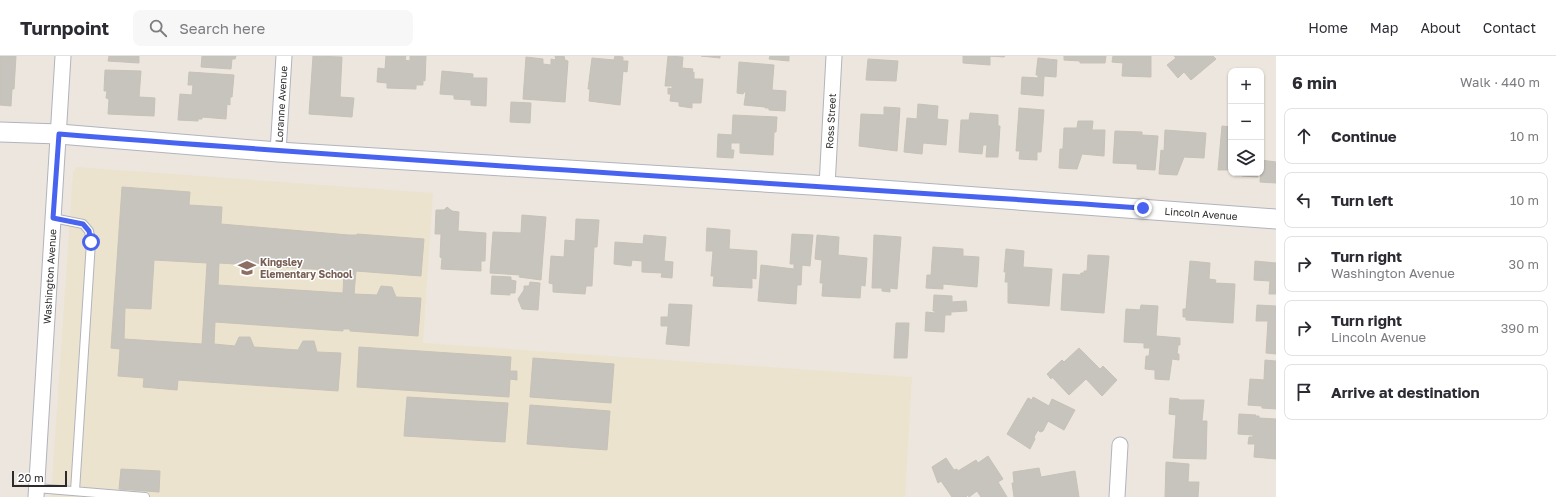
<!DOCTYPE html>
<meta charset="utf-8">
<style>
:root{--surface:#fff;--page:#f7f7f7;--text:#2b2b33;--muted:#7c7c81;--line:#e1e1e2}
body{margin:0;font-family:"Golos Text",sans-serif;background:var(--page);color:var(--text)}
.controls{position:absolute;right:12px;top:12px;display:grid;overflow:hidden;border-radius:8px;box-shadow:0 1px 3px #0004}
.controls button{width:36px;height:36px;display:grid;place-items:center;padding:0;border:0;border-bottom:1px solid var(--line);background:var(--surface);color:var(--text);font:20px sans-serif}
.scale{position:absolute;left:12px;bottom:10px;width:55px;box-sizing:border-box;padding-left:4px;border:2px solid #2b2b2b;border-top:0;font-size:11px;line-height:14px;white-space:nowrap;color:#2b2b2b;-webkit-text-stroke:3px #fff;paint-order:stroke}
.stop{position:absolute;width:12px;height:12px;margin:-9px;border:3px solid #4863ef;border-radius:50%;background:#fff}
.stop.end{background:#4863ef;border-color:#fff;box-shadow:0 1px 4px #0008}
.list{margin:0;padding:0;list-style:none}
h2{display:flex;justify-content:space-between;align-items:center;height:52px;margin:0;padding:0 16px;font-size:17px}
h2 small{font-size:13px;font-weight:400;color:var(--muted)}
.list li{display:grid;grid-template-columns:26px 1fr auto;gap:12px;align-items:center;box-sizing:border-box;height:56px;margin:0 8px 8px;padding:0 8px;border:1px solid var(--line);border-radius:8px}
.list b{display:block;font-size:15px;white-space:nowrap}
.list p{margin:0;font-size:13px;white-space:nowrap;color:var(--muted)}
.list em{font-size:13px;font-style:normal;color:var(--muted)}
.icon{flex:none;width:22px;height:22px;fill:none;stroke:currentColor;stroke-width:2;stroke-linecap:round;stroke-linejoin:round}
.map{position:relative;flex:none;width:1276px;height:441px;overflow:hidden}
header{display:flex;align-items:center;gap:24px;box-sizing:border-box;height:56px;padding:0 20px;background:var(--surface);border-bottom:1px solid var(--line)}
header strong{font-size:19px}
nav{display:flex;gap:22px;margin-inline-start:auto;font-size:14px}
.search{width:280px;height:36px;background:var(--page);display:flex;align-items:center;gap:10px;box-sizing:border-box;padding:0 14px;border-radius:8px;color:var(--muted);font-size:15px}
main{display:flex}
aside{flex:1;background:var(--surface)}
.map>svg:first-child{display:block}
.education{fill:#ece3ce}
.building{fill:#c7c3bd;stroke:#c7c2b7;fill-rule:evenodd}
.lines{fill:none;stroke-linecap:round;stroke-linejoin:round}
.service-casing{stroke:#b1b4bd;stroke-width:10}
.minor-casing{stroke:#b1b4bd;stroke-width:17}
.tertiary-casing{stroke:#b1b4bd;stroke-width:21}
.service{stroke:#fff;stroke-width:8}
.minor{stroke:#fff;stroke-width:15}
.tertiary{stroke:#fff;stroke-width:19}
.route{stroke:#4863ef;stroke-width:5}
.labels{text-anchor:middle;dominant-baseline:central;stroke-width:3;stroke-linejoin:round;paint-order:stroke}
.street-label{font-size:10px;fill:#2b2b2b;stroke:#fff}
.education-label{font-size:10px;font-weight:bold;fill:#785e54;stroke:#fff;text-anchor:start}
</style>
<header>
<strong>Turnpoint</strong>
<div class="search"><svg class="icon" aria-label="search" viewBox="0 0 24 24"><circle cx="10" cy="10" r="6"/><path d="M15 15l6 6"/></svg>Search here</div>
<nav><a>Home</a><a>Map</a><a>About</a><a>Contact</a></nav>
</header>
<main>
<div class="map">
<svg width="1276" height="441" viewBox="0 0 1276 441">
<rect width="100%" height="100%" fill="#ece6de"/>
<polygon class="education" points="77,111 433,137 423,287 912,321 905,441 51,441 73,116"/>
<g class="building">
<polygon points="0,0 16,0 14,33 12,33 11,50 0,49"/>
<polygon points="109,0 139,0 139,7 108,5"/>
<polygon points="202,0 236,0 235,3 232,3 231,13 201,11"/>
<polygon points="313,0 342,1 340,41 354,42 352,61 309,58"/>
<polygon points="386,0 406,0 405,4 410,5 410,0 426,0 425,25 423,24 423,29 416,29 416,33 387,32 387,27 377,26 378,12 385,13"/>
<polygon points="555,0 564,0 565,4 568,5 565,46 523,43 526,1 543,3 543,8 551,9 551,3 556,4"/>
<polygon points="615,0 623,1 623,5 628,5 627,16 623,15 620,49 589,45 590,33 588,33 592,2 614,4"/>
<polygon points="668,0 683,1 682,12 693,13 692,16 694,16 694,23 703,23 701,47 692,47 692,52 679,50 679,46 670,45 671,38 668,38 668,32 672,33 672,30 665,30"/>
<polygon points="701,0 720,0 720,2"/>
<polygon points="770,0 789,0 789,5 769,3"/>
<polygon points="963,0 1005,0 1004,1 990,0 990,9 963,7"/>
<polygon points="1064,0 1106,0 1105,7 1080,7 1080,5 1064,4"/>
<polygon points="1113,0 1151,0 1151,21 1122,20 1123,7 1112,6"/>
<polygon points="1174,0 1213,0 1216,3 1191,24 1184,16 1178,22 1167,9 1176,2"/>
<polygon points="1038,2 1057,4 1056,21 1044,20 1043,40 1021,38 1022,21 1038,22 1038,19 1036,19"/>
<polygon points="868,3 898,5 896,25 866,24"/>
<polygon points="739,6 774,9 772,34 786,35 785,55 769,54 769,52 765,52 765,51 744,49 746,36 744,36 743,38 737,37"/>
<polygon points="105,14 141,15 139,41 155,42 154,60 108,58 109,43 106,42 107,35 104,35"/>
<polygon points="442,15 473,18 473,22 487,22 486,50 471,49 471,44 454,43 454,39 440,38"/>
<polygon points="189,16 234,19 232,41 230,41 230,49 227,48 226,63 202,61 202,63 198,63 198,65 178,64 180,38 192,39 193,29 188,29"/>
<polygon points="511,46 531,47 530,67 510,66"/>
<polygon points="918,48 938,50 937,63 948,64 946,89 923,87 922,98 904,96 907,62 917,63"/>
<polygon points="884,51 900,52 897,95 859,90 861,58 884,59"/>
<polygon points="1019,52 1044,54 1041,96 1037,96 1037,104 1019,103 1020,95 1016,95"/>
<polygon points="970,57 998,59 998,70 1000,70 998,101 986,101 987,89 983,89 982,98 959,96 961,64 969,64"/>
<polygon points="733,59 777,61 776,76 774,76 773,99 740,97 740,87 731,87 731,94 734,94 733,102 717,101 718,78 732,79"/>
<polygon points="1078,65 1093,65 1092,74 1105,74 1104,100 1082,98 1077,113 1059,112 1060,93 1063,93 1064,72 1077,72"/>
<polygon points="1222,70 1231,71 1231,114 1218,114"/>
<polygon points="1165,74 1206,77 1204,102 1184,101 1177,119 1159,118 1161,94 1164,95"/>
<polygon points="1115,75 1142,76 1142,79 1158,80 1155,114 1137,113 1137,108 1113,107"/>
<polygon points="1261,104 1276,106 1276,127 1260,126"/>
<polygon points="1242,117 1258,117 1258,121 1242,120"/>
<path d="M 122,131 L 190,136 L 189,149 L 222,151 L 221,168 L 349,179 L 357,179 L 357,178 L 424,183 L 421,220 L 356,215 L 354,238 L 377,239 L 381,230 L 392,231 L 396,241 L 421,242 L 418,280 L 350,275 L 350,273 L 343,273 L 343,275 L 215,266 L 214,288 L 235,290 L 239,281 L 250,281 L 254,291 L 298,294 L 303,285 L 314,285 L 317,296 L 341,297 L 338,335 L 178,324 L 177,334 L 143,331 L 144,322 L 118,320 L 120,293 L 111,292 ZM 154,204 L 207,207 L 202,288 L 124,283 L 125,252 L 151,253 ZM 219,207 L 344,215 L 343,237 L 218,229 Z"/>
<polygon points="447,151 452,155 459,156 458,175 486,177 485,205 481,205 481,215 441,213 442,202 440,201 441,178 435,178 436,154 444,154"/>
<polygon points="522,159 546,161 541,224 519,221 520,219 490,217 493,176 521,177"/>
<polygon points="576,163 599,164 597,191 594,191 592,230 586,230 585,238 553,236 553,228 549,227 551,200 564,201 565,184 575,185"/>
<polygon points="707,172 730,174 729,193 757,195 756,223 752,222 752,232 713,230 714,220 711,220 713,195 706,195"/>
<polygon points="792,178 813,179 810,210 802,209 801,229 797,229 796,248 758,245 761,209 794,213 794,208 790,208"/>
<polygon points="644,179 666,181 664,205 673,206 672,222 661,221 662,217 642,216 642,205 632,204 631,210 614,208 615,186 643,188"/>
<polygon points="817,179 839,181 838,199 867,202 865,230 861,229 860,242 822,240 823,227 820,227 822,204 815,203"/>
<polygon points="874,179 901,181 897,233 890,232 890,236 882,235 882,232 872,232"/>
<polygon points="933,191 963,193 963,200 979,201 977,231 943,228 943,233 926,232 927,219 931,219"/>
<polygon points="1006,193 1024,195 1023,211 1052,213 1049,250 1008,247 1008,226 1005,226 1006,216 1004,216"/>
<polygon points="1088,199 1109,200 1104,257 1061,254 1063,218 1080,219 1081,217 1084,217 1084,215 1087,215"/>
<polygon points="1190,205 1210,207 1209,223 1216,224 1215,227 1235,228 1233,267 1186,264 1186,261 1183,261 1183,253 1186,253"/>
<polygon points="1255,205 1276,207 1276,238 1269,238 1270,225 1254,224"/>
<polygon points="492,220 511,221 511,224 516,225 515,237 510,237 510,239 491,238"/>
<polygon points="530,226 540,227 538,254 522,253 518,243 524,234 524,230 529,230"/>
<polygon points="934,239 952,240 952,246 966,245 967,255 951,256 951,259 945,259 944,276 925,275 926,256 935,257 935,255 933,255"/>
<polygon points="669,248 692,249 689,290 666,288 668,270 661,270 661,261 668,261"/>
<polygon points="1141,249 1158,250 1156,280 1180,282 1180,289 1178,289 1177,298 1179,298 1179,304 1172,303 1169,324 1155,323 1155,314 1145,313 1146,300 1149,300 1150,292 1144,292 1144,287 1124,286 1126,253 1140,254"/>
<polygon points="1257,249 1276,250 1276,298 1266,297 1268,265 1256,265"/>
<polygon points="896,267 909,267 907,302 894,302"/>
<polygon points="359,291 511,301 510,315 517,315 517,324 510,323 509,341 357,331"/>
<polygon points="1079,292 1100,313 1103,310 1117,324 1102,340 1086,323 1069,339 1052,321 1051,323 1047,318 1062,304 1064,306"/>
<polygon points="533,302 614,308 611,347 530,341"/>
<polygon points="1265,304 1276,305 1276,353 1262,352 1262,350 1248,349 1250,323 1264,324"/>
<polygon points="407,341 508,347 505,386 404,380"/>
<polygon points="1033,341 1049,350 1052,343 1075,354 1064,374 1048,365 1043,375 1040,376 1038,374 1034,381 1035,383 1030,393 1007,378 1028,342 1032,344"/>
<polygon points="1170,342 1179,343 1179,344 1204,344 1202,365 1207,365 1206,403 1173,402 1176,359 1169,358"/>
<polygon points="530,349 610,355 607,394 527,388"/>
<polygon points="1239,358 1256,359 1255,360 1259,360 1259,362 1276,363 1276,403 1254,401 1255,388 1248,388 1249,381 1253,381 1253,379 1238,378"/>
<polygon points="988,400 1003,423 998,426 1007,441 981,441 977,435 969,441 968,439 966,441 952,441 941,425 938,427 932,411 946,402 954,414 957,413 958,415 976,404 978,407"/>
<polygon points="1166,406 1189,408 1188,426 1199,426 1198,441 1165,441"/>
<polygon points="1039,412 1041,421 1075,415 1079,441 1014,441 1012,427 1014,427 1013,416"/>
<polygon points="121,413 160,415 159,436 119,433"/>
</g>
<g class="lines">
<g class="service-casing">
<g id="service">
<polyline points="53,162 83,168 89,175 91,186 75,435"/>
<polyline points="36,432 145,441"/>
</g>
</g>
<g class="minor-casing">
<g id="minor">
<path id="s1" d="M 278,96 L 284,0"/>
<path id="s2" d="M 827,130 L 834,0"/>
<path id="s3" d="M 36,441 L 63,0"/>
<polyline points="1117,441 1120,389"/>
</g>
</g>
<g class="tertiary-casing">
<g id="tertiary">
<path id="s4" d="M 0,76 L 59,78 L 278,96 L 827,130 L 1276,163"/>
</g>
</g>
<use href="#service" class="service"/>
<use href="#minor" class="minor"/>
<use href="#tertiary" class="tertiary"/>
</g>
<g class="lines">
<path class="route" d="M 91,186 L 89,175 L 83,168 L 53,162 L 59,78 C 420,107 782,127 1143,152"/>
</g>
<defs>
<g id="school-bare" transform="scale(1.38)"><path d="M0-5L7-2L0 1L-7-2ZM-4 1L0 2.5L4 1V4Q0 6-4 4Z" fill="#8d6e63" stroke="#fff" stroke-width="2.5" paint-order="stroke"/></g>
</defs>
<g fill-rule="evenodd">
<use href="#school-bare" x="247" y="212"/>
</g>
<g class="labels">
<g class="street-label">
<text stroke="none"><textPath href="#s1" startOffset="48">Loranne Avenue</textPath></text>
<text stroke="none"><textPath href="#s2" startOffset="65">Ross Street</textPath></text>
<text stroke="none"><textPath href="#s4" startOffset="1204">Lincoln Avenue</textPath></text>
<text stroke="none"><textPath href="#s3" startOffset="221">Washington Avenue</textPath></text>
</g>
<g class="education-label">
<text x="260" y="206">Kingsley<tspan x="260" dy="12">Elementary School</tspan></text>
</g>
</g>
</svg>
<div class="controls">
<button>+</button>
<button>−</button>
<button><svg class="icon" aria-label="layers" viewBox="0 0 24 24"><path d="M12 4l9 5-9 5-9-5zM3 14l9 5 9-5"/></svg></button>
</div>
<div class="scale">20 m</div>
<div class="stop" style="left:91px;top:186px"></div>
<div class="stop end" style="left:1143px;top:152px"></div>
</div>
<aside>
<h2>6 min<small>Walk · 440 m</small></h2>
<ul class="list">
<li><svg class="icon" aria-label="ahead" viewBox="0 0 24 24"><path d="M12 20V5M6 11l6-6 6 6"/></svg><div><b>Continue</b></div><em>10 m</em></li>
<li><svg class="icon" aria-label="left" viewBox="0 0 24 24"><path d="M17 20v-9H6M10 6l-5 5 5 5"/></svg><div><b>Turn left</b></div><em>10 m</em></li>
<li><svg class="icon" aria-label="right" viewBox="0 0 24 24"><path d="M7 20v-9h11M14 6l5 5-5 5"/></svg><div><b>Turn right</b><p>Washington Avenue</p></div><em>30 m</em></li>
<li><svg class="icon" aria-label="right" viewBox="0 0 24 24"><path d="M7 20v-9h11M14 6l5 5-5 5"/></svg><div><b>Turn right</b><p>Lincoln Avenue</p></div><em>390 m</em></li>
<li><svg class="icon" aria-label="arrive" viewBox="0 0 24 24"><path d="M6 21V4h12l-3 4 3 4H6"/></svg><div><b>Arrive at destination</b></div></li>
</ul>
</aside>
</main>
